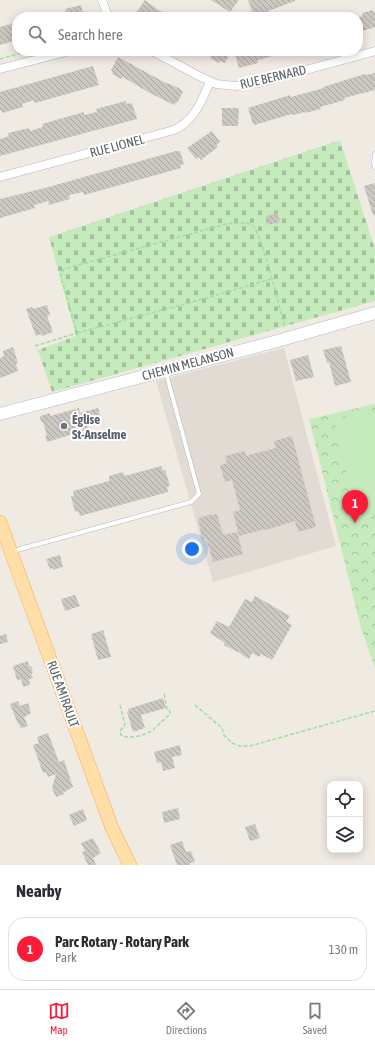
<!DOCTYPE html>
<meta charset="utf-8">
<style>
:root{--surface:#fff;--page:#f7f7f7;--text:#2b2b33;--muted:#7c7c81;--line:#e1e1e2;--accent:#fc1c38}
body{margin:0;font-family:"Asap Condensed",sans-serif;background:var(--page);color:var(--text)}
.controls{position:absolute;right:12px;bottom:12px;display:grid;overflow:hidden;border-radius:8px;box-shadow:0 2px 10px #0003}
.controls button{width:36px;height:36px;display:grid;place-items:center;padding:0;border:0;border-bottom:1px solid var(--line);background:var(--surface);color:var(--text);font:20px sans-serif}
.you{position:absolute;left:192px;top:549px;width:14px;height:14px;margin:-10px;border:3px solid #fff;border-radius:50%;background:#1a73e8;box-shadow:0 0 0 6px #1a73e833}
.badge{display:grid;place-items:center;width:26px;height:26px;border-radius:50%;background:var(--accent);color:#fff;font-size:13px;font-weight:700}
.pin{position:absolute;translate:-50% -33px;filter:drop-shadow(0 1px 2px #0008)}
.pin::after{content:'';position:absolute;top:21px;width:14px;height:12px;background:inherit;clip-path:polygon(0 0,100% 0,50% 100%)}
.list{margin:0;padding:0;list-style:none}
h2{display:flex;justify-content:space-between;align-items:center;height:52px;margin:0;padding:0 16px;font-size:17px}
h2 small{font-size:13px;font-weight:400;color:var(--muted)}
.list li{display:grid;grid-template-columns:26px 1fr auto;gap:12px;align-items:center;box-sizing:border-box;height:64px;margin:0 8px 8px;padding:0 8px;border:1px solid var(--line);border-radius:16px}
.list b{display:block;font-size:15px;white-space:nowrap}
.list p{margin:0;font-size:13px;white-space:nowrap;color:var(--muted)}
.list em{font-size:13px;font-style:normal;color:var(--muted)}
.icon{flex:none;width:22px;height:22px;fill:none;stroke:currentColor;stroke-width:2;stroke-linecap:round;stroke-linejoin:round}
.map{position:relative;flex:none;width:375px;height:865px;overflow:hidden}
.search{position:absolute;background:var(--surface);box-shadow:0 2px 10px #0003;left:12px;right:12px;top:12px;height:44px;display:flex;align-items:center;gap:10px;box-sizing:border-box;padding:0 14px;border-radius:16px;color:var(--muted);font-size:15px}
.sheet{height:124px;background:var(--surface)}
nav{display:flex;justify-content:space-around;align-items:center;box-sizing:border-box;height:56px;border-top:1px solid var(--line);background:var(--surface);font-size:11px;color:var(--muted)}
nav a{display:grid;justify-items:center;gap:2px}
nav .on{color:var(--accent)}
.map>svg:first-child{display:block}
.education{fill:#e2dbd3}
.forest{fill:url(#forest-crowns)}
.cemetery{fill:url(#cemetery-stones)}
.pitch{fill:#c5eabc}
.building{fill:url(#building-back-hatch)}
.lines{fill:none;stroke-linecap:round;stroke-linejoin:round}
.lane-casing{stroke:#b3b8bb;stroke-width:5}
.street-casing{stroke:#b3b8bb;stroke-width:9}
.secondary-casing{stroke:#b4babf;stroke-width:13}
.primary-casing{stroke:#ffa84c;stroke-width:14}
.path{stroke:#9edda1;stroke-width:1.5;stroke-dasharray:4 2;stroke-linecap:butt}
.lane{stroke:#fff;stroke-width:4}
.street{stroke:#fff;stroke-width:8}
.secondary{stroke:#fff;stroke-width:12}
.primary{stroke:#ffdfa8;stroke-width:13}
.worship-dot{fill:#6b7280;stroke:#fff;stroke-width:1.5}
.labels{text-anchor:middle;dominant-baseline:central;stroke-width:4;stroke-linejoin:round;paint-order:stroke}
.street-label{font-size:13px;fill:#5b6165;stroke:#fff}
.worship-label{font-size:13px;font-weight:bold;fill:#5b616d;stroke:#fff;text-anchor:start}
</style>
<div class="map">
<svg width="375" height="865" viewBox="0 0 375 865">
<defs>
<pattern id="forest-crowns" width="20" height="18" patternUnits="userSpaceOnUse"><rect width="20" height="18" fill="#c5eabc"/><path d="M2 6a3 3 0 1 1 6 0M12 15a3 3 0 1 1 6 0" fill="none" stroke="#a3c19c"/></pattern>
<pattern id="cemetery-stones" width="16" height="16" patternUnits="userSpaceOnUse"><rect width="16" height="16" fill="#c5eabc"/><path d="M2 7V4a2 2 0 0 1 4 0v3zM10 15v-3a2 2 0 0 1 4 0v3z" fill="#a3c19c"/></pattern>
<pattern id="building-back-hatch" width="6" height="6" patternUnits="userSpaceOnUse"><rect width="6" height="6" fill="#ccc7c1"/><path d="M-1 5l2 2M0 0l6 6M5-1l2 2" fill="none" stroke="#a9a5a0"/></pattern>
</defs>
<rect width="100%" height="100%" fill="#efeae2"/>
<polygon class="education" points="284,348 336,546 213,582 156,381"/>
<polygon class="forest" points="375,404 375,668 361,628 309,419"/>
<polygon class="cemetery" points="340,140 375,249 375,301 52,392 38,350 76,336 49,237"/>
<polygon class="pitch" points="375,411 375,509 356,513 334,420"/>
<g class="building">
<polygon points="145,0 157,9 171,17 133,17"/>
<polygon points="211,0 239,0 230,12"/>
<polygon points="248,0 295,0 295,1 268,11 268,14 254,17"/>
<polygon points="81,5 84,17 67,17 65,9"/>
<polygon points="373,10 374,13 375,13 375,27 363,31 359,17 363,16 362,13"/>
<polygon points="17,22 17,40 0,45 0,27"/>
<polygon points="201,51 231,51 225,63 220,61 219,63 210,58 211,56"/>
<polygon points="234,51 283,51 283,53 258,60 258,63 239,68"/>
<polygon points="118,57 164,82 179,88 183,92 177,103 176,102 174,105 148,92 123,77 121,79 112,74 113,72 111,70"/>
<polygon points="93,66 99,85 35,103 34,100 22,104 23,107 2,113 1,110 0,110 0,92"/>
<polygon points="375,73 375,90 344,98 345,100 320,107 321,109 305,113 305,112 293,115 292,114 254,125 252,121 248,108 290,95 291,97 324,88 323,87 365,74 366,75"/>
<polygon points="126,101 126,104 132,103 137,119 0,156 0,139 9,136 8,133 29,128 30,131 43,127 42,124 84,112 84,115 97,112 96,109"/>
<polygon points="222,108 239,108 238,126 222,126"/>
<polygon points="212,131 220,142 216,145 218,147 201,160 199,157 196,159 187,148"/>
<polygon points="176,151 180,151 184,164 180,165 181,168 84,195 83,192 69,195 70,199 49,205 48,201 34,205 35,208 0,218 0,199 45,188"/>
<polygon points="375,183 375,215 373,215 364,186"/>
<polygon points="277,213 280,222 268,225 266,216"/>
<polygon points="47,305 50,315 47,316 53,332 42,336 41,334 36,336 26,309 32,307 33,309"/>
<polygon points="341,346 351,382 335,386 329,362 327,363 323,350"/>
<polygon points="13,347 18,363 16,364 18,371 0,378 0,358 4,356 3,351"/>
<polygon points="308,355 314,377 296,381 290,360"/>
<polygon points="79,408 80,413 98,408 101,418 87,422 89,429 47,442 45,436 47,435 43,422 41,422 40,416 50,413 50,416"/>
<polygon points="292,436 316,527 298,532 295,521 266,530 265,529 239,536 233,512 240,510 232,480 225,482 220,465 227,463 225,456 245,451 246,456 276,448 274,441"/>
<polygon points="161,466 163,471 165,470 170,486 167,487 168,492 80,516 78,511 75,512 71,496 74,496 73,491 109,481 109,476 123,472 125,476"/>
<polygon points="213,514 213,515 217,514 223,535 237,532 243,554 213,562 206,538 202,539 198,518"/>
<polygon points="60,555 63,567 53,570 53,568 50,569 46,559"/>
<polygon points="75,595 80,606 65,611 61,599"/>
<polygon points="255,596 290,616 286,622 292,625 272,660 261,654 259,657 252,653 249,659 242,655 242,654 224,645 225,643 210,633 217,621 229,627 245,599 252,602"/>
<polygon points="103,630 111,657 98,660 91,634"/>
<polygon points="6,634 8,642 0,644 0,636"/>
<polygon points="28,661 29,667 31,666 33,673 31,674 33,678 29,679 30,685 23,687 21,679 17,680 13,666"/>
<polygon points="163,698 166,708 141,715 145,728 133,732 127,712 129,711 128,709"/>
<polygon points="18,701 20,706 28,703 31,713 24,717 28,726 21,728 19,724 18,724 10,704"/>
<polygon points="48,733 59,762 64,760 73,787 63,793 64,794 56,797 52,788 56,774 48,777 46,772 43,773 33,745 39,743 37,737"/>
<polygon points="180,745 182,755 172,757 175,768 163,771 161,762 157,763 154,752"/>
<polygon points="178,808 180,819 164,823 162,812"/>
<polygon points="83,809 87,820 74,826 69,815"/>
<polygon points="255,824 260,838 250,841 245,827"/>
<polygon points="93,838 101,853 93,858 96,865 88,865 82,852 85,851 81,843"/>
<polygon points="182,841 186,852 191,851 195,862 190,863 190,865 177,865 170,845"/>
</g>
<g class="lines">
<g class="lane-casing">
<g id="lane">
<polyline points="375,154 374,163 375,167"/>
<polyline points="13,551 191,502 199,494 166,373"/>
</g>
</g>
<g class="street-casing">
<g id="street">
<polyline points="102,0 108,17"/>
<polyline points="152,51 199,76 216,84 236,86 258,83 375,51"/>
<polyline points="0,69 70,51"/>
<path d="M 0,177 L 174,130 C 195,120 201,102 210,82"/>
</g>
</g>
<g class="secondary-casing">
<polyline id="secondary" points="0,414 274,342 375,313"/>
</g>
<g class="primary-casing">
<polyline id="primary" points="0,522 112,828 130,865"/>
</g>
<g class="path">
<polyline points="0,59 28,51"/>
<polyline points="77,333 203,299 271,279"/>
<path d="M 35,346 L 77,333 L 61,277 L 61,273 L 64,269 L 226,224 C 234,223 246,221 253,226 C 262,233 280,312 285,328"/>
<path d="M 120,705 L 125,725 L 120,731 L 121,735 C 130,740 148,735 155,728 C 160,724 164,719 170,714 L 170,711 L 167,710 L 164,692"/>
<polyline points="195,705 222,728 224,735 232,743 240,746 250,746 375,711"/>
</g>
<use href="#lane" class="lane"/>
<use href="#street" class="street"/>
<use href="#secondary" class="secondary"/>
<use href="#primary" class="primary"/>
</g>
<circle class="worship-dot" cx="64" cy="426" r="4"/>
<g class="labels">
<g class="street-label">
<text transform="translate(273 77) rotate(-13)">RUE BERNARD</text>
<text transform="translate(117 146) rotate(-15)">RUE LIONEL</text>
<text transform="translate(188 364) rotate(-15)">CHEMIN MELANSON</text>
<text transform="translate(63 694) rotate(70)">RUE AMIRAULT</text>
</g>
<g class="worship-label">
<text x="72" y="419">Église<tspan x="72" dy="15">St-Anselme</tspan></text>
</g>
</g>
</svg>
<div class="controls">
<button><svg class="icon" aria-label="locate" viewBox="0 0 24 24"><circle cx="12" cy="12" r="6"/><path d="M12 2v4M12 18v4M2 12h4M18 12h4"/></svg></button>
<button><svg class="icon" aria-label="layers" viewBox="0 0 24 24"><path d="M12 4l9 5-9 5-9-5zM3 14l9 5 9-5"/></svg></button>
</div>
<div class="you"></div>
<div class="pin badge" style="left:355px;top:523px">1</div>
<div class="search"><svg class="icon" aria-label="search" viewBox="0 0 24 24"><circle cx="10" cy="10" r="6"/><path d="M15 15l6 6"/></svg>Search here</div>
</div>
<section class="sheet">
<h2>Nearby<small></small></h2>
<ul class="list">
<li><span class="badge">1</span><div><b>Parc Rotary - Rotary Park</b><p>Park</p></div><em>130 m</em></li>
</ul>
</section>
<nav>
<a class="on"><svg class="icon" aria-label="map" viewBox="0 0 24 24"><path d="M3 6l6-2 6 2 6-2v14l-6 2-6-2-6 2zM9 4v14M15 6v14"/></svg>Map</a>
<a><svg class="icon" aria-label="directions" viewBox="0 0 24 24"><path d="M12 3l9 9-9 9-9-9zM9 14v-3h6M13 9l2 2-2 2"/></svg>Directions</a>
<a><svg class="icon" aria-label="saved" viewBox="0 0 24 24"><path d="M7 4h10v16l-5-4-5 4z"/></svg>Saved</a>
</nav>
